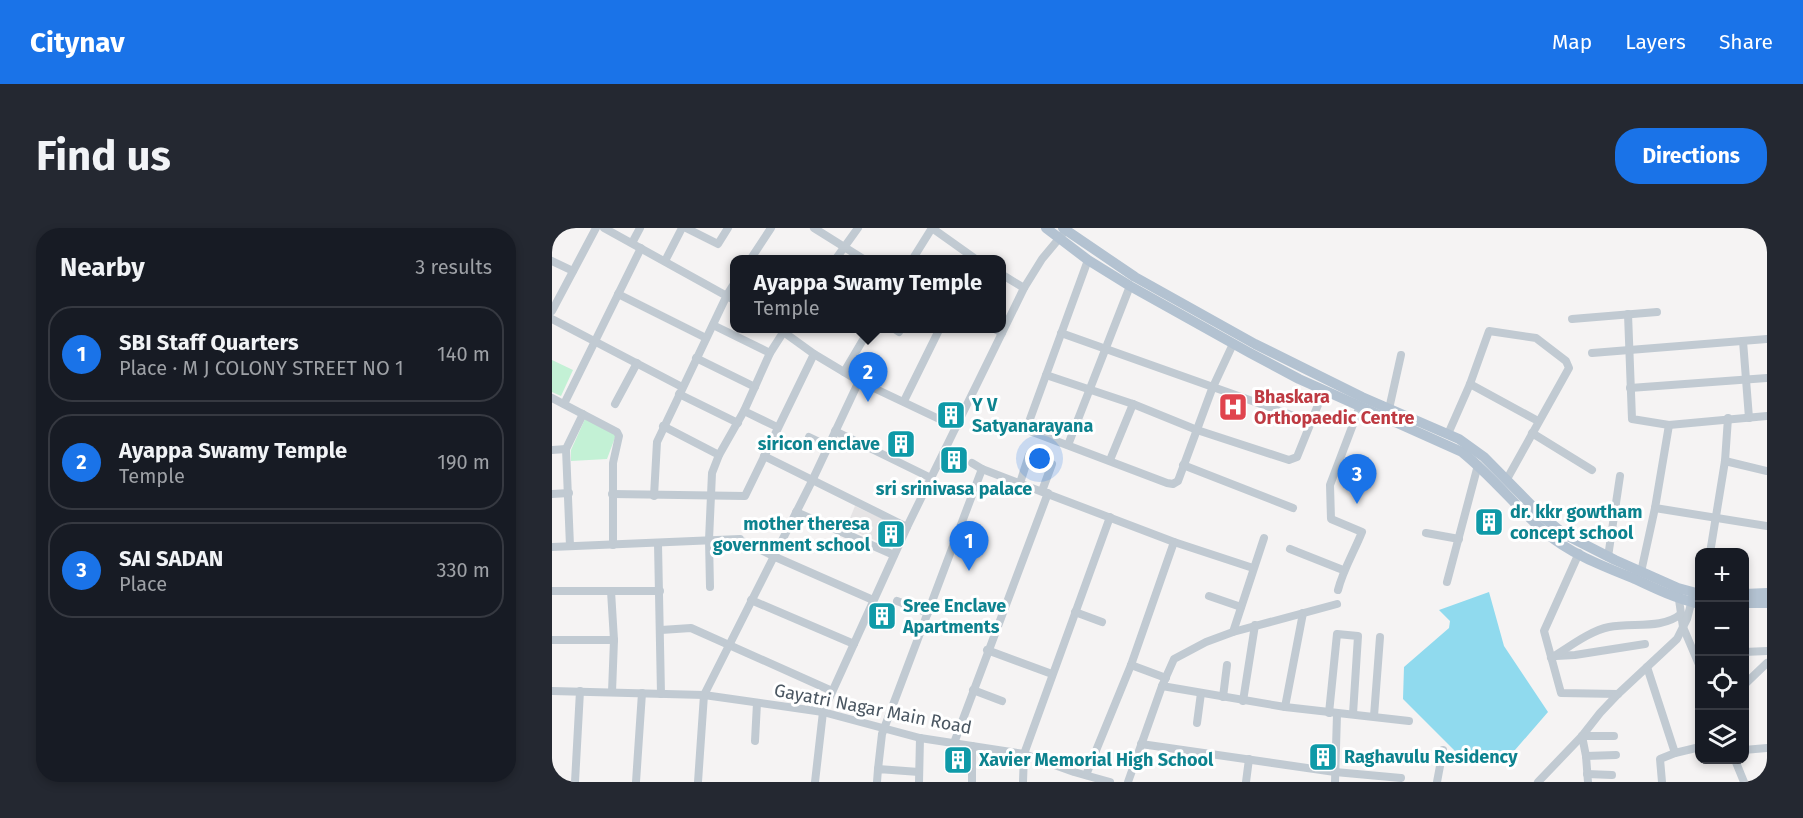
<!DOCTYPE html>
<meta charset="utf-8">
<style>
:root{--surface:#171b24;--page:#242831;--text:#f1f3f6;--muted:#9ea1a6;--line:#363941;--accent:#1a73e8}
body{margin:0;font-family:"Fira Sans",sans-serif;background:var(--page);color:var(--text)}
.controls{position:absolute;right:18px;bottom:18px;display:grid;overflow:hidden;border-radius:12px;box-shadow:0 3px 9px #0003}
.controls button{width:54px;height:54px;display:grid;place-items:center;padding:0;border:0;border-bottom:2px solid var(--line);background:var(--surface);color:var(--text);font:30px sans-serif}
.you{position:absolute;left:488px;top:231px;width:21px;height:21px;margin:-15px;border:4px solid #fff;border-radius:50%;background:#1a73e8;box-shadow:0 0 0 9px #1a73e833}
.badge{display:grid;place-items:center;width:39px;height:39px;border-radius:50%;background:var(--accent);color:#fff;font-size:20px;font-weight:700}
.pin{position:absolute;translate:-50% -50px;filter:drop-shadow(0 2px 3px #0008)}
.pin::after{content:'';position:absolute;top:32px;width:21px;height:18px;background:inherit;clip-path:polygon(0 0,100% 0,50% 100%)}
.popup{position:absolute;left:178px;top:27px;width:276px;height:78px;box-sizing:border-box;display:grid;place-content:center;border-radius:12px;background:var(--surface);filter:drop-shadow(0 2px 4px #0005);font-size:20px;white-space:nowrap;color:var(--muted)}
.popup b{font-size:22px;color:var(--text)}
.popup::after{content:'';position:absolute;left:50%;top:100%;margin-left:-12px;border:12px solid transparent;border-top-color:var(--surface)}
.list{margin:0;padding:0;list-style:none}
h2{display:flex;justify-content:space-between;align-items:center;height:78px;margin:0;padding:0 24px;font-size:26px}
h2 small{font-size:20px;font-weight:400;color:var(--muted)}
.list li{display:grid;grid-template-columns:39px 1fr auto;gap:18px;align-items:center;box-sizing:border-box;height:96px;margin:0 12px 12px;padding:0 12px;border:2px solid var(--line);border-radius:24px}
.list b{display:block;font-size:22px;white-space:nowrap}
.list p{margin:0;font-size:20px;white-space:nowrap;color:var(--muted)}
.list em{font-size:20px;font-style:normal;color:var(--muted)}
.icon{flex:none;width:33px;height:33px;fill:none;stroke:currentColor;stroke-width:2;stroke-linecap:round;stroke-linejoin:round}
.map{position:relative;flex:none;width:1215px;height:554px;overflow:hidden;border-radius:24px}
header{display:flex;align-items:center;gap:36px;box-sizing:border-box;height:84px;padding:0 30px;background:var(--accent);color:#fff}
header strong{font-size:28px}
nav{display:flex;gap:33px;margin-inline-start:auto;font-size:21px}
.intro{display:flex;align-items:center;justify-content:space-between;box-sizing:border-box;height:144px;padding:0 36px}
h1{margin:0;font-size:42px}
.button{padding:15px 27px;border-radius:24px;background:var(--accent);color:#fff;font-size:21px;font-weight:700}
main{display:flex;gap:36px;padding:0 36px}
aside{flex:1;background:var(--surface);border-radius:24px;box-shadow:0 3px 9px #0003}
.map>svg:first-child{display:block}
.education{fill:#e6e4e5}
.medical{fill:#fce8e6}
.green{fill:#c3f1d5}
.water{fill:#90daee}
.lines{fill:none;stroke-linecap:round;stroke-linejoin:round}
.minor{stroke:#c1cad2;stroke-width:8}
.major{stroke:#b3c2d1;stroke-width:10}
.labels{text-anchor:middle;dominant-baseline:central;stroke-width:6;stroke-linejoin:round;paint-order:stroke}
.health-label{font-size:18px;font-weight:bold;fill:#be3a42;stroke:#fff;text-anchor:start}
.culture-label{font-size:18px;font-weight:bold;fill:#0d838f;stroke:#fff;text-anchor:start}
.street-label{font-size:18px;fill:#4a5661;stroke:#fff}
</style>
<header>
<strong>Citynav</strong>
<nav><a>Map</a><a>Layers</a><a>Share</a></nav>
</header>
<div class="intro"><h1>Find us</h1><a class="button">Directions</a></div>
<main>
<aside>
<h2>Nearby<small>3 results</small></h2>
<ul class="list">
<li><span class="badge">1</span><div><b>SBI Staff Quarters</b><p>Place · M J COLONY STREET NO 1</p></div><em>140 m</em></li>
<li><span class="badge">2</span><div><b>Ayappa Swamy Temple</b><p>Temple</p></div><em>190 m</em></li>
<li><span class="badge">3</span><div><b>SAI SADAN</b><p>Place</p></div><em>330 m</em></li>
</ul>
</aside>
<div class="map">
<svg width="1215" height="554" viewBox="0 0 1215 554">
<rect width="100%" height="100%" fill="#f5f3f3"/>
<polygon class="education" points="303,278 335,293 325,313 294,300"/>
<polygon class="medical" points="678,169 690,174 684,190 673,185"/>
<g class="green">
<polygon points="0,132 21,142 9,168 0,164"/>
<polygon points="33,191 64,207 55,231 19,233 19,222"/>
</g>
<polygon class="water" points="937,364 952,418 996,484 950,537 925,521 908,528 851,471 852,439 897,400 898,393 887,382"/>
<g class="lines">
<g class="minor">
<polyline points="52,0 182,72"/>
<polyline points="134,0 166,16 176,0"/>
<polyline points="262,0 313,32"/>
<polyline points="80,15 88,0"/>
<polyline points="198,32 219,0"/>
<polyline points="283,32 306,0"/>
<polyline points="360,32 380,0 425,32"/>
<polyline points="0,33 21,43"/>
<polyline points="113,33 130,0"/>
<polyline points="449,46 472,60"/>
<polyline points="66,66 154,110"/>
<polyline points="0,83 44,0"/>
<polyline points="1076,86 1080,191 1117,197 1215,188"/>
<polyline points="0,91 130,159"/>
<polyline points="1020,91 1105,84"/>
<polyline points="161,97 218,125"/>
<polyline points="226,100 262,126 307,153 404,199"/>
<polyline points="341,100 347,104"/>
<polyline points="441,100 450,105"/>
<polyline points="509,105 759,194"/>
<polyline points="1191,113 1197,190"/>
<polyline points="1040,125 1215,111"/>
<polyline points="144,130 203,159"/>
<polyline points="292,144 318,100"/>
<polyline points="494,147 581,176 645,202 737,232 745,229 772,162"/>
<polyline points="918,156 986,193"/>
<polyline points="1078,160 1215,150"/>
<polyline points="127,166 186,195"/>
<polyline points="0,170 65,204 67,208 61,235 61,317"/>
<polyline points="352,173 388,100"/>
<polyline points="12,176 89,20"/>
<polyline points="63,176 85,135"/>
<polyline points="837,181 849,127"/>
<polyline points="192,183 225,199"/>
<polyline points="462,197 615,255 621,256 626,253 660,161 681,116"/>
<polyline points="111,198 167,227"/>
<polyline points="474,202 536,32"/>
<polyline points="283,203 379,250"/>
<polyline points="980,205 1040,242"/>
<polyline points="896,206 918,156 937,103 984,110 1014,133 1017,140 955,251"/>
<polyline points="257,209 276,218"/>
<polyline points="516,217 578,58"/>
<polyline points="0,222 14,221"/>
<polyline points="212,228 355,299"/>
<polyline points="558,232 581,176"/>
<polyline points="1173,233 1215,243"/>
<polyline points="420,235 430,241"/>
<polyline points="631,237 741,280"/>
<polyline points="468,255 477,227"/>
<polyline points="490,263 500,236"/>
<polyline points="0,266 17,265"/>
<polyline points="60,266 193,268 262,126"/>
<polyline points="102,268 105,214 175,67 182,56"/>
<polyline points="1103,280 1215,298"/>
<polyline points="244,284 342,327"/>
<polyline points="874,305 907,311"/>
<polyline points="193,314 221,328 321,372"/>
<polyline points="106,316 109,466"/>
<polyline points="18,318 14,221 31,186"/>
<polyline points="0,319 188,311"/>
<polyline points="738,321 791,342"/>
<polyline points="1027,325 992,403 1009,465 1066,466"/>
<polyline points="1158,325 1173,233 1176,190"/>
<polyline points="1056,329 1068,248"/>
<polyline points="1089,344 1103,280 1117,197"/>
<polyline points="895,354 926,237"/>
<polyline points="158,359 157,312 160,245 167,227 192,183 218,125 234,100"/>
<path d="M 786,362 C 791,342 802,324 810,304 L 779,291 L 778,257 L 808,178"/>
<polyline points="0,363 108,363"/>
<polyline points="59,363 62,412 60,464"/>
<polyline points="1126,365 1131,399 1148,439"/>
<polyline points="657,368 689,379"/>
<polyline points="199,372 302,416"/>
<polyline points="345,373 376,385"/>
<polyline points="523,384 550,394"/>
<polyline points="109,402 139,400 280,463"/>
<polyline points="681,404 712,310"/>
<polyline points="0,412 62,412"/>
<polyline points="435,422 500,446"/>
<polyline points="1192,424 1215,423"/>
<polyline points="1004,428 1023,427 1093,416"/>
<path d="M 999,430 C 1016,420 1037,403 1057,399 C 1080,394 1109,402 1129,386"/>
<polyline points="579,437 614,450"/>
<polyline points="1095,439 1123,525 1148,519"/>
<polyline points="1192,457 1215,435"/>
<polyline points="610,458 733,479 857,493"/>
<polyline points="421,462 450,473"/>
<polyline points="0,463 152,467 271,484 368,510 472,526 522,544 558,554"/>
<polyline points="671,469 675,437"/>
<polyline points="691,473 703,397"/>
<polyline points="733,479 751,385"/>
<polyline points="777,485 785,406 806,408 801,486"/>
<polyline points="822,488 828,409"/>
<polyline points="645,495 649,465"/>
<polyline points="203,513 205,475"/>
<polyline points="402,515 496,265"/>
<polyline points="589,516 783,544 849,550"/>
<polyline points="1192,522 1215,520"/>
<polyline points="1034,528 1064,527"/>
<polyline points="1183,532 1192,554"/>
<polyline points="326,541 330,506 430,241 622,314 701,340"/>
<polyline points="1035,546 1060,547"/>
<polyline points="534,547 579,437 622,314"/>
<polyline points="23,554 28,463"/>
<polyline points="84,554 90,465"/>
<polyline points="146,554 152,467 260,253 307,153"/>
<polyline points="263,554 271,484 355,299 472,60 490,31 510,7"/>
<polyline points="325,554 326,541 367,544"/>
<polyline points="367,554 368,510"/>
<polyline points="420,554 420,518"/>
<polyline points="471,554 472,526 558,289"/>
<polyline points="576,554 610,458 622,431 654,414 681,404 785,376"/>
<polyline points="694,554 697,531"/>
<polyline points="783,554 785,486"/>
<polyline points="885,554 891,522"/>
<polyline points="986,554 1030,508 1048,485 1066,466 1125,411 1135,391 1141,368"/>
<polyline points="1036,554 1034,528 1030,508 1062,508"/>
<polyline points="1110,554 1108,531 1123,525"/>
</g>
<g class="major">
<path d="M 494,0 L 536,32 L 578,58 L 698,125 L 747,151 L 910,224 C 940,248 964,279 993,304 C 1018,326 1053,339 1083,351 C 1104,361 1125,371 1148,376"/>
<polyline points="511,0 583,49 703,116 810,169 907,211 932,229 991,289 1012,306 1063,332 1126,360 1148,366"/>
<polyline points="1192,366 1215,365"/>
<polyline points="1192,375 1215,375"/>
</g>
</g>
<defs>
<g id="hospital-square" transform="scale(1.5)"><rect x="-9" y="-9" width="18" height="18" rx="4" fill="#e0444e" stroke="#fff"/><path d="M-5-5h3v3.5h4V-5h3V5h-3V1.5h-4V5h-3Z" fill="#fff"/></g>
<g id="building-square" transform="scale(1.5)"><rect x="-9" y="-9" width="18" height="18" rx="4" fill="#0f9aa8" stroke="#fff"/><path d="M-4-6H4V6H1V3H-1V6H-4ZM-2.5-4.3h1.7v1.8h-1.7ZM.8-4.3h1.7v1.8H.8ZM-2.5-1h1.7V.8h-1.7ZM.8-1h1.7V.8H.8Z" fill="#fff"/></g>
</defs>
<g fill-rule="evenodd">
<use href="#hospital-square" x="681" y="179"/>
<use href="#building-square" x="399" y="187"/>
<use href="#building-square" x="349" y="216"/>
<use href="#building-square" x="402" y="232"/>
<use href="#building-square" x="937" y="294"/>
<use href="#building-square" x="339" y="306"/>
<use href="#building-square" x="330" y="388"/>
<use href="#building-square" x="771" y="529"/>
<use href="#building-square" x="406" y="532"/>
</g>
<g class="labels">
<g class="health-label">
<text x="702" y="169">Bhaskara<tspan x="702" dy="21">Orthopaedic Centre</tspan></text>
</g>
<g class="culture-label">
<text x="420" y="177">Y V<tspan x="420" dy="21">Satyanarayana</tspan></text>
<text x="328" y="216" text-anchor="end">siricon enclave</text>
<text x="402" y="261" text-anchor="middle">sri srinivasa palace</text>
<text x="958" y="284">dr. kkr gowtham<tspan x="958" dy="21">concept school</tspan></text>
<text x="318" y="296" text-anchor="end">mother theresa<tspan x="318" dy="21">government school</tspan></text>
<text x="351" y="378">Sree Enclave<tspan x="351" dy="21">Apartments</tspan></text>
<text x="792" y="529">Raghavulu Residency</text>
<text x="427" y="532">Xavier Memorial High School</text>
</g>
<g class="street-label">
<text transform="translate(321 481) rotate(11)">Gayatri Nagar Main Road</text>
</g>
</g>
</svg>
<div class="controls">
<button>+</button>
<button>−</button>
<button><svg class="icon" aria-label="locate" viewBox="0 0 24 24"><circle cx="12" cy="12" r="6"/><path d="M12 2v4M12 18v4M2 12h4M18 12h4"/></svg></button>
<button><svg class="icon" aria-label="layers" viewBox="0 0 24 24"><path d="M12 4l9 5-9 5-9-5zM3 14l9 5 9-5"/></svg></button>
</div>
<div class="you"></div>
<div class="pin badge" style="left:417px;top:343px">1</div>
<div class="pin badge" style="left:316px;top:174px">2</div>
<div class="popup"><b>Ayappa Swamy Temple</b>Temple</div>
<div class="pin badge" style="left:805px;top:276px">3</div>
</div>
</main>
